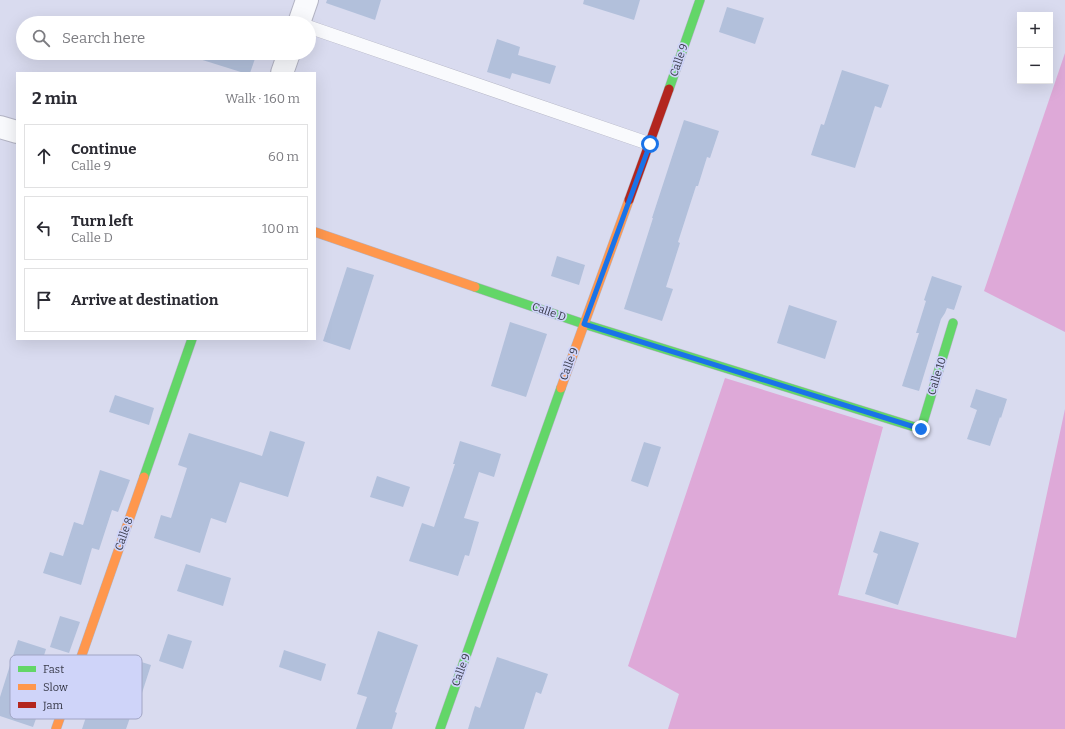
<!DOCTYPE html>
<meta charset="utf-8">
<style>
:root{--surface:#fff;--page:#f2f2f3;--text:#2b2b33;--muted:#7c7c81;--line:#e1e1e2}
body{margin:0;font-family:Bitter,serif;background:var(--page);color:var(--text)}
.controls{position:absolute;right:12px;top:12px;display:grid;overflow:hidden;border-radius:0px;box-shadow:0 4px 16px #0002}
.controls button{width:36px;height:36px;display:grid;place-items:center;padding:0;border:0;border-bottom:1px solid var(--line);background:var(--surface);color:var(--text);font:20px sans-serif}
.stop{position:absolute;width:12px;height:12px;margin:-9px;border:3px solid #1a73e8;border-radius:50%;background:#fff}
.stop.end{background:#1a73e8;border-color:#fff;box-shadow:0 1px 4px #0008}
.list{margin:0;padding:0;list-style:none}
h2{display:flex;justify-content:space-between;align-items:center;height:52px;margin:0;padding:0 16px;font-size:17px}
h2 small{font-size:13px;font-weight:400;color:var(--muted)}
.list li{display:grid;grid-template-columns:26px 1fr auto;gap:12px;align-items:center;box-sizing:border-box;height:64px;margin:0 8px 8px;padding:0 8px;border:1px solid var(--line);border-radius:0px}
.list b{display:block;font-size:15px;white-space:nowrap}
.list p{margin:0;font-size:13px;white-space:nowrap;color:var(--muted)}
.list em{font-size:13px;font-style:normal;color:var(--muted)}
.icon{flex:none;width:22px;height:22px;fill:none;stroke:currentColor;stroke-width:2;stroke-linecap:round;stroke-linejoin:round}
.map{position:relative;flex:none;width:1065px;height:729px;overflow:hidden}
.search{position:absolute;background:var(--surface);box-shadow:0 4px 16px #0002;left:16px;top:16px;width:300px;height:44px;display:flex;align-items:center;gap:10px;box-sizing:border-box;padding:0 14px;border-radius:22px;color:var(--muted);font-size:15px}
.panel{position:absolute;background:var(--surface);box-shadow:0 4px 16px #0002;left:16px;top:72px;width:300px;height:268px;border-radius:0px}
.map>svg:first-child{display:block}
.green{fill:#dea9d8}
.building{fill:#b2c0db}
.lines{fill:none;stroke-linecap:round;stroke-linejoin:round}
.lane-casing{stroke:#b3b4c4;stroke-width:14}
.street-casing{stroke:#b3b4c4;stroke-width:24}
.fast-casing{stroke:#b3b4c4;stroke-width:10}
.slow-casing{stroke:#b3b4c4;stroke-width:10}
.jam-casing{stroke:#b3b4c4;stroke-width:10}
.lane{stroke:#f9fafd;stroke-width:13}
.street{stroke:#f9fafd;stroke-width:22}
.fast{stroke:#63d668;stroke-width:9}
.slow{stroke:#ff974d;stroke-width:9}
.jam{stroke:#b3261e;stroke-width:9}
.route{stroke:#1a73e8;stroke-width:5}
.labels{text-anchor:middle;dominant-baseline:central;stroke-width:3.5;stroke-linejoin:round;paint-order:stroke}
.street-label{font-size:11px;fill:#363847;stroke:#cfd4f9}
.key{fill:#cfd4f9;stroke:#a1a5c4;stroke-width:1}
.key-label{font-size:11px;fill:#363847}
</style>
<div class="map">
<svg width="1065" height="729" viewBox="0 0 1065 729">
<rect width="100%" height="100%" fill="#d9dbef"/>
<g class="green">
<polygon points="1065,53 1065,332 984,291"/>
<polygon points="725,378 883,427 838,595 1016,638 1065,409 1065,729 668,729 679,694 628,666"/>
</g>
<g class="building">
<polygon points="327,0 381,0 375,20 326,3"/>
<polygon points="584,0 640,0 634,20 583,4"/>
<polygon points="727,7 764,18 755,44 719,32"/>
<polygon points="497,39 520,47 518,55 556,66 550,84 512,73 510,79 487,72"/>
<polygon points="193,53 257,53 250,73 244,73 193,57"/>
<polygon points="842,70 889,85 881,108 875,106 855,168 811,155 821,124 824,125"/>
<polygon points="684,120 719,131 710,158 707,157 698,186 696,186 678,242 680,243 666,287 673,289 662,321 624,309 653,218 652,218"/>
<polygon points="557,256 585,265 579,285 551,276"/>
<polygon points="347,267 374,275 350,350 323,341"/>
<polygon points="932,276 962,286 954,310 947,308 945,313 941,319 919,391 902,386 919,333 916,333 926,301 924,300"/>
<polygon points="789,305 837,321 825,359 777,343"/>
<polygon points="510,322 547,334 526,397 491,386"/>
<polygon points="976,389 1007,399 1001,418 1000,417 990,446 967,439 977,410 970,407"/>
<polygon points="115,395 154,408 149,425 109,412"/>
<polygon points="270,431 305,442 288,497 240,482 226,523 211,518 200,553 154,538 161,515 171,518 187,468 178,465 189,433 262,456"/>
<polygon points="460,441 501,454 494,477 479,472 464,518 479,522 469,556 465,555 458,576 409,561 422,523 434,527 455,464 453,464"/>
<polygon points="644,442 661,447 648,487 631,481"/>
<polygon points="100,470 130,480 118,512 112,510 99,550 92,548 81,585 43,573 50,552 63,556 74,522 83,525"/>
<polygon points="377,476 410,487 403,507 370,497"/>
<polygon points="880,531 919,543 898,605 865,594 878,554 873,552"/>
<polygon points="186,564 231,578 223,606 177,591"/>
<polygon points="60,616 80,622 69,653 50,647"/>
<polygon points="378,631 418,645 395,712 397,713 392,729 356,729 367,697 357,694"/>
<polygon points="168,634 192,641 183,669 159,661"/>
<polygon points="18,640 46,649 30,701 41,705 33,727 0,716 0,697"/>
<polygon points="284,650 326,664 321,681 279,667"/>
<polygon points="119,655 151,665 142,693 139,692 126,729 82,729 96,687 108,690"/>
<polygon points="497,657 548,674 541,694 536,692 524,729 468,729 475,706 480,708"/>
</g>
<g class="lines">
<g class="lane-casing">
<polyline id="lane" points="309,27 650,144"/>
</g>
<g class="street-casing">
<g id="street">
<polyline points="299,23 307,0"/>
<polyline points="282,73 289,53"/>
<polyline points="0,127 17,132"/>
</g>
</g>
<g class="fast-casing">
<g id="fast">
<polyline points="669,89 700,0"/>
<polyline points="475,287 584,324 921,429 953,323"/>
<polyline points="144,477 192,339"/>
<polyline points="440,729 561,388"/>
</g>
</g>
<g class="slow-casing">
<g id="slow">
<polyline points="315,232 475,287"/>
<polyline points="561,388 629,200"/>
<polyline points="56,729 144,477"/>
</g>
</g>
<g class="jam-casing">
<polyline id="jam" points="629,200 669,89"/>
</g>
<use href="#lane" class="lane"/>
<use href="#street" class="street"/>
<use href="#fast" class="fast"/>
<use href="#slow" class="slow"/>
<use href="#jam" class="jam"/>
</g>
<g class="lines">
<polyline class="route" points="650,144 584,324 921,429"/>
</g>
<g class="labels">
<g class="street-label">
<text transform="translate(679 60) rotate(-71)">Calle 9</text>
<text transform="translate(549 312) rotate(19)">Calle D</text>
<text transform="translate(569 364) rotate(-70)">Calle 9</text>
<text transform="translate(937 376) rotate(-73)">Calle 10</text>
<text transform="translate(124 534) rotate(-71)">Calle 8</text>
<text transform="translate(461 670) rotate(-70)">Calle 9</text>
</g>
</g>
<rect x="10" y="655" width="132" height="64" rx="6" class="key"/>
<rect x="18" y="666" width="18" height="6" fill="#63d668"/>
<rect x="18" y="684" width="18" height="6" fill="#ff974d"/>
<rect x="18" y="702" width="18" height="6" fill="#b3261e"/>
<g class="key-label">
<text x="43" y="673">Fast</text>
<text x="43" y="691">Slow</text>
<text x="43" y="709">Jam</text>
</g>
</svg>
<div class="controls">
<button>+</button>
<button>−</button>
</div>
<div class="stop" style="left:650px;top:144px"></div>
<div class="stop end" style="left:921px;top:429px"></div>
<div class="search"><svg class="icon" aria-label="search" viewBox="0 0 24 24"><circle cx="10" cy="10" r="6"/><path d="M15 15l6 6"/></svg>Search here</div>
<section class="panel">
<h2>2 min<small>Walk · 160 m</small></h2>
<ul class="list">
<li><svg class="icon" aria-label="ahead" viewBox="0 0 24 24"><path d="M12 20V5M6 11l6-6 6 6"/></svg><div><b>Continue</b><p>Calle 9</p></div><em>60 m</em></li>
<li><svg class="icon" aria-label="left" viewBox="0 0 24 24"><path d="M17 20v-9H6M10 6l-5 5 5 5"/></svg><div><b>Turn left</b><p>Calle D</p></div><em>100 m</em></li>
<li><svg class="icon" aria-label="arrive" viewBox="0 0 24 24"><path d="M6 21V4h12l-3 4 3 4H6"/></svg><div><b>Arrive at destination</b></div></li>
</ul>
</section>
</div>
